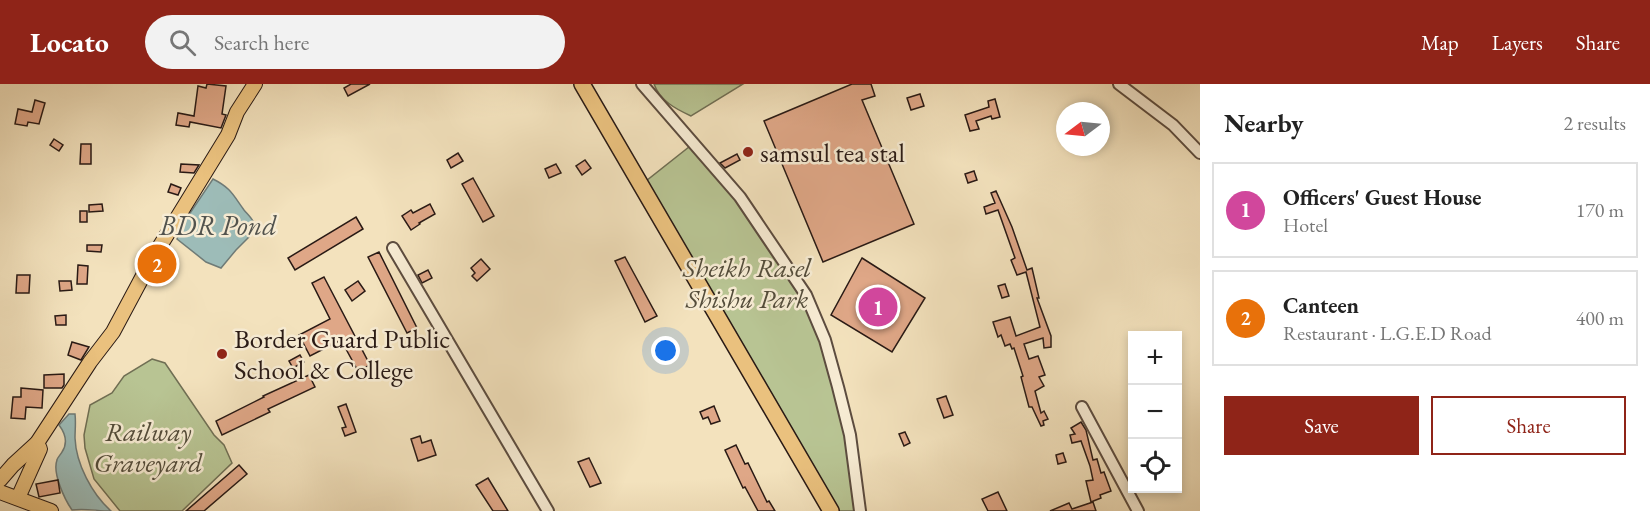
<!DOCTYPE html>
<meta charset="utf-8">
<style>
:root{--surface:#fff;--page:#f2f2f2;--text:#222;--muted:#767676;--line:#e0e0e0;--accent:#8f2418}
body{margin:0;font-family:"EB Garamond",serif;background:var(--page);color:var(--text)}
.controls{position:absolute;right:18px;bottom:18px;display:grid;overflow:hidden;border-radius:0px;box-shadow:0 3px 9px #0003}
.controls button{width:54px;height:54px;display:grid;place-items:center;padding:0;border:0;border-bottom:2px solid var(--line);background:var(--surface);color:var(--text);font:30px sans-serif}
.compass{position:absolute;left:1056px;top:18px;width:54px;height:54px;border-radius:50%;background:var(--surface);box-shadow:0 3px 9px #0003;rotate:254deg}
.you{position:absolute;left:666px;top:267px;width:21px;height:21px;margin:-15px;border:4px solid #fff;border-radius:50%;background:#1a73e8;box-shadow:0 0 0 9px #1a73e833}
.badge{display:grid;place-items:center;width:39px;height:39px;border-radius:50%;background:var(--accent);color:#fff;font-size:20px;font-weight:700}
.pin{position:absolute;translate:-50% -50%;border:3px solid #fff;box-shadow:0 2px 6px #0006}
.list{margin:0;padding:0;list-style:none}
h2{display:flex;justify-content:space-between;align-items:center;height:78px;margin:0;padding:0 24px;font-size:26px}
h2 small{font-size:20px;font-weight:400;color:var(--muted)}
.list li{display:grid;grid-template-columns:39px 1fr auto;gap:18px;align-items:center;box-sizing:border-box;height:96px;margin:0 12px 12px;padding:0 12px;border:2px solid var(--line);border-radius:0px}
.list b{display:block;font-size:22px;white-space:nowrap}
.list p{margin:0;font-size:20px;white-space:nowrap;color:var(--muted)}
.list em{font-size:20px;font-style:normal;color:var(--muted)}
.actions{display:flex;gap:12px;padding:18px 24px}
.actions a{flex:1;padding:14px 0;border:2px solid var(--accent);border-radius:0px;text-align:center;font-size:21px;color:var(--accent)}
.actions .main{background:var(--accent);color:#fff}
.icon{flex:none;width:33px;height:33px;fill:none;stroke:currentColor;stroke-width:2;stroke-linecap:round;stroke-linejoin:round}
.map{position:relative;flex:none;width:1200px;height:427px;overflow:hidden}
header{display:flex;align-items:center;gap:36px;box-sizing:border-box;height:84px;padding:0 30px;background:var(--accent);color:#fff}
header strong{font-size:28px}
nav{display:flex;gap:33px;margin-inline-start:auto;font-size:21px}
.search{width:420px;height:54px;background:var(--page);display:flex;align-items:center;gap:15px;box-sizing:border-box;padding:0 21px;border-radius:33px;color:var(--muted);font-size:22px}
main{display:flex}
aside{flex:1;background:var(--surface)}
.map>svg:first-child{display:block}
.green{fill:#b8c493;stroke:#706f54;stroke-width:1.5}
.water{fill:#9dbcb8;stroke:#6f7b77;stroke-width:1.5}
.building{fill:#dfa787;stroke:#291a15;stroke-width:1.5}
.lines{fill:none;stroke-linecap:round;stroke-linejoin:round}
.minor-casing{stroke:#5c4c3f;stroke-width:14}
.major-casing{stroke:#291a15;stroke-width:16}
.highway-casing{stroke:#291a15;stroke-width:18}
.minor{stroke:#f7ecd4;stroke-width:10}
.major{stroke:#eac17e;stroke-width:14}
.highway{stroke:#eac17e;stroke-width:15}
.poi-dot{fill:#8f2418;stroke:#f7ecd4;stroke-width:2}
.labels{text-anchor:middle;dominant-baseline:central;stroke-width:5;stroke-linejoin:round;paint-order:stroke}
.poi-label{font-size:27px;fill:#291a15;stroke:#f7ecd4;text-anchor:start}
.park-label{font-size:27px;font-style:italic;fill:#544d3b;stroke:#f7ecd4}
.water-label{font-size:28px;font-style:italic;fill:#52534e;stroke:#f7ecd4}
</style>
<header>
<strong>Locato</strong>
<div class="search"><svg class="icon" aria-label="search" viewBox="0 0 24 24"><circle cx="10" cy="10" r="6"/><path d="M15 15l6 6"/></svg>Search here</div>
<nav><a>Map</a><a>Layers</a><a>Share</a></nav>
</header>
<main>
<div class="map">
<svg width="1200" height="427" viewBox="0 0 1200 427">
<rect width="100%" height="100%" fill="#f3e2bd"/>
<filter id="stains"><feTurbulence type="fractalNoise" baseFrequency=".00333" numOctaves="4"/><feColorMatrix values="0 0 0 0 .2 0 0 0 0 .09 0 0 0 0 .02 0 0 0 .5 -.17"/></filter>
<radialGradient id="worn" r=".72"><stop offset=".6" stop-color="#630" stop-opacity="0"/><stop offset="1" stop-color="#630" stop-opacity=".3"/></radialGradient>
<g class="green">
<path d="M 654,0 L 743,0 L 691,32 C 676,25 660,17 654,0 Z"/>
<path d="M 694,59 C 719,87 740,119 761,151 C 782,183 804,214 818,250 C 840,307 849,367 860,427 L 831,427 L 641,101 Z"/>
<polygon points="152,275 165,279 214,351 224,361 232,379 182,427 120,427 94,395 85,364 84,351 90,321 112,309 124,292"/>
</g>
<g class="water">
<path d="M 213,95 C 231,104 233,111 244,126 C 250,133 255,137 256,146 L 236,166 L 221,184 L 206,178 L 177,155 L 184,138 Z"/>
<path d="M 69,330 L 75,330 C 76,338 75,346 75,354 C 76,380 92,410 111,427 C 97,427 85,424 72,426 C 65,416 52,389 57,376 C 57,374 61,370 62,368 C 68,359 65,349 59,341 Z"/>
</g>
<g class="building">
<polygon points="207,0 226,2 222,30 226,31 221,44 190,38 189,43 176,41 178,29 194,32 198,2 206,4"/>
<polygon points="351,0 370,0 348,12 344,4"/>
<polygon points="852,0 871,0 875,12 862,16 914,140 823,178 764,37"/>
<polygon points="920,10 924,22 911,26 907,14"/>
<polygon points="995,15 1000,33 992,35 991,32 976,37 979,45 970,47 965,31 989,23 988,17"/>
<polygon points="35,16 45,19 39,40 28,38 27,42 15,40 18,25 32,28"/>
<polygon points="54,55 63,61 59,67 50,61"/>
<polygon points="81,60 91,60 91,80 80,80"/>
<polygon points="458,69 463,77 451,84 447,76"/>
<polygon points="737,70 740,76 725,84 720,79"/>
<polygon points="585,76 591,84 582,91 576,82"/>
<polygon points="181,80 199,81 194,89 180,88"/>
<polygon points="556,80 561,89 549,94 545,85"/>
<polygon points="974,87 977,96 968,99 965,90"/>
<polygon points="473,94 494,132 483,138 462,100"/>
<polygon points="171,100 181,104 178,111 168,108"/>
<polygon points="996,107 1012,143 1027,186 1032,184 1039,214 1037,214 1051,252 1051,263 1044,264 1043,254 1024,260 1029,275 1038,272 1045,291 1039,293 1044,302 1035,307 1041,329 1044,327 1048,335 1043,337 1044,341 1041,342 1032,323 1029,323 1021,293 1023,292 1014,264 1012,265 1010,260 1005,262 1001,251 998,253 993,238 1010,233 1016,252 1040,243 1026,188 1017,191 1011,176 1015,174 998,126 986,130 984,123 995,119 991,109"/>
<polygon points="102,120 103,127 89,128 89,121"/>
<polygon points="430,120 435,130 419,139 420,140 411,146 402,132 411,126 413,129"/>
<rect x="80" y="127" width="7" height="11"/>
<polygon points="356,133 363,145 295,186 288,174"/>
<polygon points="87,161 102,161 101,168 87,167"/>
<polygon points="379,168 417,244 407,249 368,173"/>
<polygon points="625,173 657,232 645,238 615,177"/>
<polygon points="862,174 925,214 892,268 831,231"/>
<polygon points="481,175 490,185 477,197 472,192 475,189 471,184"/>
<polygon points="78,181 88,182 87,200 77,200"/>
<polygon points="428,186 432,194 422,199 418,191"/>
<polygon points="17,191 30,191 29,209 16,209"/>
<polygon points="324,193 370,281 358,287 341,256 310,272 299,251 330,235 312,199"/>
<polygon points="59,197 71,197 72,206 60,207"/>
<polygon points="358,197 365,207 352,217 345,206"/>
<polygon points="1005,200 1009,212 1002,214 998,202"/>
<polygon points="66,231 66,241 56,241 55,232"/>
<polygon points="72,258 89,263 81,276 68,271"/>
<polygon points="300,271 304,278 293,284 289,277"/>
<polygon points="64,290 64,301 62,304 44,304 44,291"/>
<polygon points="309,291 315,303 268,325 270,328 222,351 216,337 264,313 263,312"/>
<polygon points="21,304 43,306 42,324 26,323 25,335 11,334 13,313 21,313"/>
<polygon points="946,312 953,331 944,334 937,315"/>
<polygon points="346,320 356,348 345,352 342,344 346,343 338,323"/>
<polygon points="714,322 720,337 711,340 708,333 703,335 700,328"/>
<polygon points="1081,338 1086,346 1093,376 1097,375 1101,389 1104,388 1111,407 1100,411 1101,414 1091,418 1086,397 1093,396 1090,382 1081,357 1072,359 1070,351 1075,350 1071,344"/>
<polygon points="905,348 910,359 904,362 899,350"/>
<polygon points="420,352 422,359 431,356 436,371 418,377 411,355"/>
<polygon points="736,361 745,380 748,379 767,418 769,417 775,427 758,427 745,403 743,404 725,366"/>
<polygon points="1063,369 1066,378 1058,380 1056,371"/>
<polygon points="589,374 601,399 590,403 578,378"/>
<polygon points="239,381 247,390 204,427 186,427"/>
<polygon points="488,394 508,427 493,427 476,401"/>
<polygon points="58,396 60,409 39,413 36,400"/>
<polygon points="998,408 1007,427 988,427 982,415"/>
<polygon points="1093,418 1096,427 1050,427 1069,419 1072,425"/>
</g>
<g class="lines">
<g class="minor-casing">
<g id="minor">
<polyline points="642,0 740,113 806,211 825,256 838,303 850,351 860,427"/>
<polyline points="1119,0 1173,41 1200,69"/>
<polyline points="393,164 548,427"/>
<polyline points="1082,323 1138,427"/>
</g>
</g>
<g class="major-casing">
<g id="major">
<polyline points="0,396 13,381 37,359 90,278 113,248 152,175 228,51 237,28 255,0"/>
<polyline points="0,408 51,427"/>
<polyline points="18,414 40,365 37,359"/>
</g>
</g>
<g class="highway-casing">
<polyline id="highway" points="582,0 831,427"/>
</g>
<use href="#minor" class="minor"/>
<use href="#major" class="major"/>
<use href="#highway" class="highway"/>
</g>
<g class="poi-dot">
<circle cx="748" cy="68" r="6"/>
<circle cx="222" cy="270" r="6"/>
</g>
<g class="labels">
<g class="poi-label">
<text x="760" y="68">samsul tea stal</text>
<text x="234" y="254">Border Guard Public<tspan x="234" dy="31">School &amp; College</tspan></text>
</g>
<g class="park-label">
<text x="747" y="183">Sheikh Rasel<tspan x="747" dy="31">Shishu Park</tspan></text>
<text x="148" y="347">Railway<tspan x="148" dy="31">Graveyard</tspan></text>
</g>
<g class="water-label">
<text x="218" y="141">BDR Pond</text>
</g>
</g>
<rect width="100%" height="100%" filter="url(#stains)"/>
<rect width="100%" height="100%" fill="url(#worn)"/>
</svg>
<div class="controls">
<button>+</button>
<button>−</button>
<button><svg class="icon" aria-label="locate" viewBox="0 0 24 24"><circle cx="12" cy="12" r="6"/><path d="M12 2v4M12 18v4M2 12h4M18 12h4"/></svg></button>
</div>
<svg class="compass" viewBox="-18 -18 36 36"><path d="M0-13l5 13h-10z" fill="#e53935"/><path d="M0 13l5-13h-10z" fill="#767676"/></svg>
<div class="you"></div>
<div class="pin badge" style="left:878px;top:223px;background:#d1479c">1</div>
<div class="pin badge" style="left:157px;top:180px;background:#e8710a">2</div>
</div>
<aside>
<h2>Nearby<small>2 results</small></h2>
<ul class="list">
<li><span class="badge" style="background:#d1479c">1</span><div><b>Officers' Guest House</b><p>Hotel</p></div><em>170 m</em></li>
<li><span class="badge" style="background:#e8710a">2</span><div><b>Canteen</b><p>Restaurant · L.G.E.D Road</p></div><em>400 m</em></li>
</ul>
<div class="actions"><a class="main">Save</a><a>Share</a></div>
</aside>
</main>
